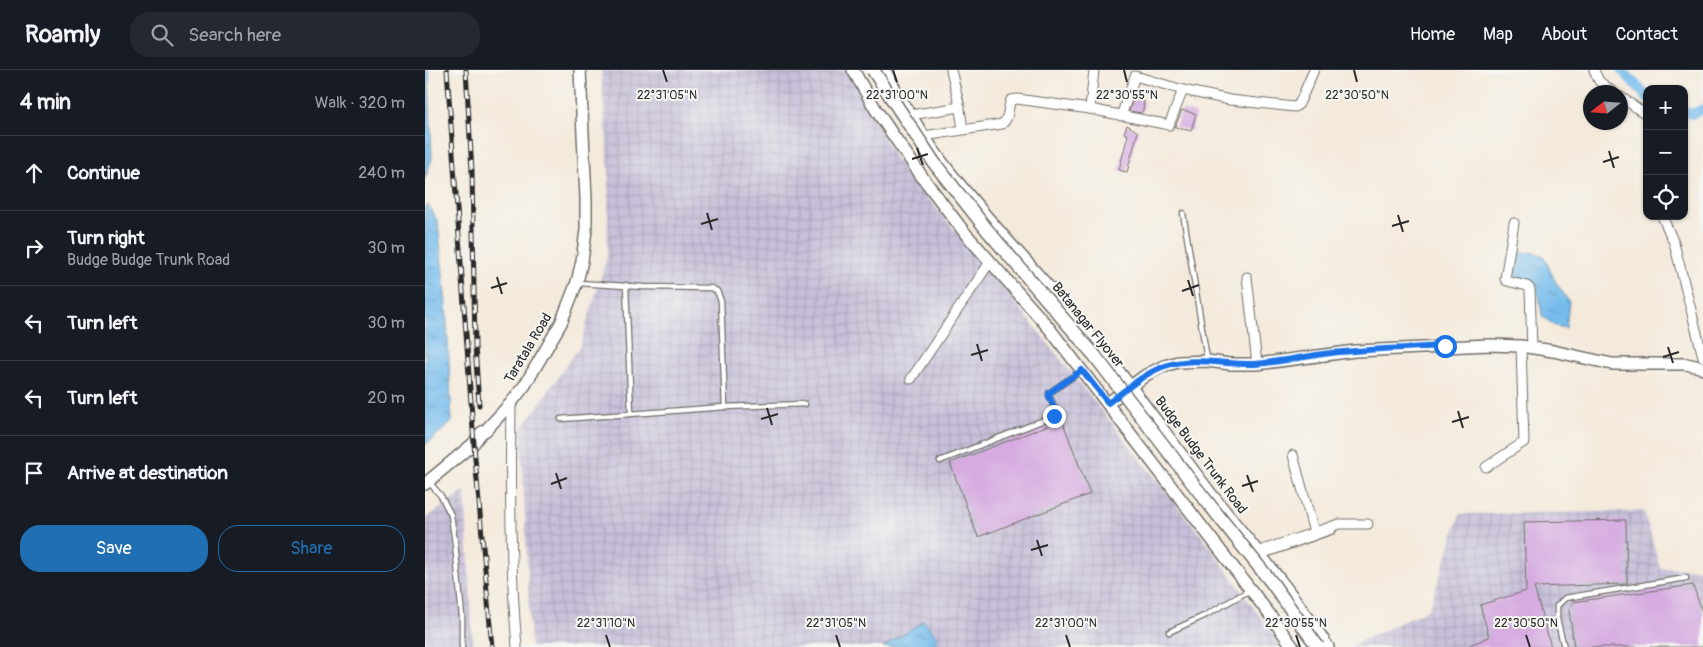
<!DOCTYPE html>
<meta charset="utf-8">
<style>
:root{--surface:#171b24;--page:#242831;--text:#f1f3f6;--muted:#9ea1a6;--line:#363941;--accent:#1f6fb2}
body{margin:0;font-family:Pangolin,sans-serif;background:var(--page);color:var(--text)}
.controls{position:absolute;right:15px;top:15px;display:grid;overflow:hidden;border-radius:10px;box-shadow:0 1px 4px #0004}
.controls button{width:45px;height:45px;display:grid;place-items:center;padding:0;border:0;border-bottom:1px solid var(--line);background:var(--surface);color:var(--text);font:25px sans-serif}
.compass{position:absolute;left:1158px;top:15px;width:45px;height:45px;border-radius:50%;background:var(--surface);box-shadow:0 1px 4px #0004;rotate:253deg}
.stop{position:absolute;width:15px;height:15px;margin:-11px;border:4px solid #1a73e8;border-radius:50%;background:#fff}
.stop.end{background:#1a73e8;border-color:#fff;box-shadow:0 1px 5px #0008}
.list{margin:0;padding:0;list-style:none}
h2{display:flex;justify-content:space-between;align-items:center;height:65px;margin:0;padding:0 20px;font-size:21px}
h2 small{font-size:16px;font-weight:400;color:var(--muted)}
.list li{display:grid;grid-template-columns:32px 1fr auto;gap:15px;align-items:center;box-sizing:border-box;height:75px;padding:0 20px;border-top:1px solid var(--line)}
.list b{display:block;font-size:19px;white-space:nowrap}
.list p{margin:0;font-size:16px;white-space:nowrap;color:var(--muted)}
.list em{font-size:16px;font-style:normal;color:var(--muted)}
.actions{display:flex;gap:10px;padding:15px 20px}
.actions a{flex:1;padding:11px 0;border:1px solid var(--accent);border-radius:20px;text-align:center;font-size:18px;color:var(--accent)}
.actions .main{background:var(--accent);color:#fff}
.icon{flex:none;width:28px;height:28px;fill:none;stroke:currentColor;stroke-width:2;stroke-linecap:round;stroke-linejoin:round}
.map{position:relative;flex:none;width:1278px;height:577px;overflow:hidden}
header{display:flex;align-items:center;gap:30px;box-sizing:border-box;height:70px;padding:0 25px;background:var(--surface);border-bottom:1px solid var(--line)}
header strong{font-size:24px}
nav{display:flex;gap:28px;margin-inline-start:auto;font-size:18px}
.search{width:350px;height:45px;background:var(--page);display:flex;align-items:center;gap:12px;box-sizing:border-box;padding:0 18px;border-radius:20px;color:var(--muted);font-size:19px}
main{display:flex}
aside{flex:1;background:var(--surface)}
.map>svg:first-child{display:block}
.industrial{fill:url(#industrial-grid)}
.water{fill:url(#water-ripples);stroke:#50748c}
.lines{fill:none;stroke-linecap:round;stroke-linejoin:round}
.canal{stroke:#74bcec;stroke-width:10}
.building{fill:#d5abe0}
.service-casing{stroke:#716e69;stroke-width:7}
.minor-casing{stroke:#716e69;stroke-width:11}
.tertiary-casing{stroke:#716e69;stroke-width:14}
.service{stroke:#fff;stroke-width:4.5}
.minor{stroke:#fff;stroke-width:9}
.tertiary{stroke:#fff;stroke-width:11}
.rail-casing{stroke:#2b2b2b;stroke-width:5}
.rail{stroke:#f6f6f2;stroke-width:3;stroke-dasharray:9;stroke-linecap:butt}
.secondary-bridge-casing{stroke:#716e69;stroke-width:15;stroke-linecap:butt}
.secondary-bridge{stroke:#fff;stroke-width:12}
.route{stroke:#1a73e8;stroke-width:6}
.ticks{fill:none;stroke:#2b2b2b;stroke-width:2}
.labels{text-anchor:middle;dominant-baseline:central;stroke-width:4;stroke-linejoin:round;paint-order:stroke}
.street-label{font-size:14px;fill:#2b2b2b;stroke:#f6f6f2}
.ticks-label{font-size:12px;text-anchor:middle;fill:#2b2b2b;stroke:#f6f6f2;stroke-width:4;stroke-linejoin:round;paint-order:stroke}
</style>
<header>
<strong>Roamly</strong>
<div class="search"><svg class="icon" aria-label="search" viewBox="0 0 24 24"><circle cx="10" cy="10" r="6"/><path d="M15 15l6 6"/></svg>Search here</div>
<nav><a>Home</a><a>Map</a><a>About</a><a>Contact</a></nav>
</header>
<main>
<aside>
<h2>4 min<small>Walk · 320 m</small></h2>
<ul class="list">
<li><svg class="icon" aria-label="ahead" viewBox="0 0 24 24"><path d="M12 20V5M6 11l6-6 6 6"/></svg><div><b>Continue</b></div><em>240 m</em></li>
<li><svg class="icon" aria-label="right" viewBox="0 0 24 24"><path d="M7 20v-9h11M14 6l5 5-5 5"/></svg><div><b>Turn right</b><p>Budge Budge Trunk Road</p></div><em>30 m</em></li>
<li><svg class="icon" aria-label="left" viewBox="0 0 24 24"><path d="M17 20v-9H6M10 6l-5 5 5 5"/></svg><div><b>Turn left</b></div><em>30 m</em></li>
<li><svg class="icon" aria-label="left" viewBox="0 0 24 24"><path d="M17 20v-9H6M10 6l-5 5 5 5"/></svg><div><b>Turn left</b></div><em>20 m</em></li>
<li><svg class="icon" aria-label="arrive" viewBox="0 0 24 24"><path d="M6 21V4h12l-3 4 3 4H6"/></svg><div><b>Arrive at destination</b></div></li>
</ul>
<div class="actions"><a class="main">Save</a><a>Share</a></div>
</aside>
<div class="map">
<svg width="1278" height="577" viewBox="0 0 1278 577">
<defs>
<pattern id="industrial-grid" width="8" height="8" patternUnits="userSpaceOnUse" patternTransform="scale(1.25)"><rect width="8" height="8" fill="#c7c0d9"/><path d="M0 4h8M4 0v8" fill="none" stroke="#aba5ba"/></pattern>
<pattern id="water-ripples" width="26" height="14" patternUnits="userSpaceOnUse" patternTransform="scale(1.25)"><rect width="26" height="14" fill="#74bcec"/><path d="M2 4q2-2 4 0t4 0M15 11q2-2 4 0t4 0" fill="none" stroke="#5f99bf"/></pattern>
</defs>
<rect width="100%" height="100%" fill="#f6f6f2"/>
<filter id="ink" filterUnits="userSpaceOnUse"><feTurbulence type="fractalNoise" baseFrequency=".02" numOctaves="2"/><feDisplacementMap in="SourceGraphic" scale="10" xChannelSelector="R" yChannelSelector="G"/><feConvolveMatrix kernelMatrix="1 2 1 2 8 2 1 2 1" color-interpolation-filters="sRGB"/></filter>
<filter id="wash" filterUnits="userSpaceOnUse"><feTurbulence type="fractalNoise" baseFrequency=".0096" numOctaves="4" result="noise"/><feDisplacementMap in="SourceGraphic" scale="20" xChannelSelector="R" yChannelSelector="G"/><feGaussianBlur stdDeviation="1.12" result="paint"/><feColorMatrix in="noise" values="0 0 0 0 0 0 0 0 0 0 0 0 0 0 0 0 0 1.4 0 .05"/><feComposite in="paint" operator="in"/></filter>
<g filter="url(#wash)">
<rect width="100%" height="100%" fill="#f4eadb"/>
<g class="industrial">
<polygon points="176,0 422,0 471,90 598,242 782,473 857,577 106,577 96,360 155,276 182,187 184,103"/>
<polygon points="40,421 48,577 0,577 0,449"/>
<polygon points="1219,441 1235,498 1278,499 1278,577 924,577 1004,539 1035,444"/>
</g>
<g class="water">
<polygon points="0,0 4,1 7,89 0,109"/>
<polygon points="3,135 13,152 21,234 27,352 0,375 0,137"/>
<path d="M 1107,182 L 1119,186 L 1129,209 L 1144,232 L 1141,258 L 1130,256 L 1117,246 C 1113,218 1116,216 1089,206 L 1088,190 L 1092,184 Z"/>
<polygon points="499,551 513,568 511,577 458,577"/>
</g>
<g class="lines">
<g class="canal">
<polyline points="1197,0 1222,27"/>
<polyline points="1259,41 1267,44 1278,39"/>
</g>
</g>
<g id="blocks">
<g class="building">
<polygon points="709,29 712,29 719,31 718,40 716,43 704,41"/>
<polygon points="757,40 771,44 766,61 750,57"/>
<polygon points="702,55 713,62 702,102 694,100 703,65 699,63"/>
<polygon points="637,350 665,424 553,467 525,393"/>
<polygon points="1201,450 1202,514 1109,517 1126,577 1040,577 1064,567 1055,535 1101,521 1099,452"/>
<polygon points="1268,515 1278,545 1278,577 1149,577 1144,540 1148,532"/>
</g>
</g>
</g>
<g filter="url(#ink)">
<use href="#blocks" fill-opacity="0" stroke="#716e69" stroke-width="1"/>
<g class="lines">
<g class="service-casing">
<g id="service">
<polyline points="758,143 782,289"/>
<polyline points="201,215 206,344"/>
<polyline points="300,337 380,334"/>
<polyline points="136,349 300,337 296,231 292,221 286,218 218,217 153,213"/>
<polyline points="515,391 629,346 631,341 624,325 624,323 656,301"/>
<polyline points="4,412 16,426 26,445 30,473 37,546 37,577"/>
<polyline points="837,486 908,461"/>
<polyline points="744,562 781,545 825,520"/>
<polyline points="1139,577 1132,549 1132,536 1140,528 1261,508"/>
</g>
</g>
<g class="minor-casing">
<g id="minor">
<polyline points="526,0 534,33 538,59"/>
<polyline points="1169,0 1174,11 1188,22"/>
<polyline points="1196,27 1222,45"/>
<polyline points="665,39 669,0"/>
<polyline points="485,45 535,37"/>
<polyline points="696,46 710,6 758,20 805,30 870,37 874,34 889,0"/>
<path d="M 499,66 L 577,54 C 585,48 582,38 586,30 L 592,29 L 665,39 L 744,55 L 758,20"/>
<polyline points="1237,146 1249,173 1278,287"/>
<polyline points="1089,153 1080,209 1082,211 1102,216 1105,219 1107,278"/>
<polyline points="822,207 832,294"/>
<polyline points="486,309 565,192"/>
<path d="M 86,333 C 85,414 85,496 92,577"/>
<polyline points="868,385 889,462"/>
<polyline points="1061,397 1099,372 1096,276"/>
<polyline points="832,482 914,454 943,454"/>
</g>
</g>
<g class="tertiary-casing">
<g id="tertiary">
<polyline points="428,0 451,40 468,65 498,108 540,163 624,258 842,541 868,577"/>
<path d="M 459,0 C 478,33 497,66 520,96 C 563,152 614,204 660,259 C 704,312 744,369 786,424 C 826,474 868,523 903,577"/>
<polyline points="683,333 721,305 739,296 753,292 782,291 805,294 832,294 930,281 1064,275 1096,276 1128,281 1187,294 1261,294 1275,297 1278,299"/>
<polyline points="0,414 48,374 56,363 61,360 86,333 100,315 136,253 152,212 157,191 161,160 161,128 155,0"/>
</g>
</g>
<use href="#service" class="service"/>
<use href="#minor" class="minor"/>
<use href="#tertiary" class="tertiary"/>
<g class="rail-casing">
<g id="rail">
<polyline points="22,0 50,388 67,577"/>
<polyline points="41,0 47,101 50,276 54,335"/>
</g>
</g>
<use href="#rail" class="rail"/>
<g class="secondary-bridge-casing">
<polyline id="secondary-bridge" points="448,0 510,94 563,161 670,286 772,419 847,513 893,577"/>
</g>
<use href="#secondary-bridge" class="secondary-bridge"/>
</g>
</g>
<g class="lines" filter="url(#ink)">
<path class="route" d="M 629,346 L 631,342 L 624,326 L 624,323 L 657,300 L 683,333 C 701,320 719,303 740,296 C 767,286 801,295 830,294 C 856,292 881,286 906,283 C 944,279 982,278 1020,276"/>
</g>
<path class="ticks" d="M 238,0 L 242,12M 468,0 L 472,12M 699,0 L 702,12M 929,0 L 932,12M 492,78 L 498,95M 1184,81 L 1189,98M 487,89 L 503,84M 1178,92 L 1194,87M 282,143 L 287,160M 973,145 L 978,162M 276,154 L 293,149M 967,156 L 984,151M 72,207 L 77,224M 763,210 L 768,226M 66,218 L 82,213M 757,221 L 774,215M 552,274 L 557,291M 1243,277 L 1248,293M 546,285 L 563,280M 1238,287 L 1254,282M 342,338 L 347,355M 1033,341 L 1038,358M 336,349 L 353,344M 1027,352 L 1044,347M 131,403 L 136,419M 822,405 L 828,422M 126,414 L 142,408M 817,416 L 833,411M 612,470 L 617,486M 606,480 L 623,475M 181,565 L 185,577M 411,565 L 415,577M 641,565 L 645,577M 871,565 L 875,577M 1101,565 L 1105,577"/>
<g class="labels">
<g class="street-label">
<text transform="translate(663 255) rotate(51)">Batanagar Flyover</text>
<text transform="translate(103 278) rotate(-59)">Taratala Road</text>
<text transform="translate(776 385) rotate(53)">Budge Budge Trunk Road</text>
</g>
</g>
<g class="ticks-label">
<text x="242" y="29">22°31'05"N</text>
<text x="472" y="29">22°31'00"N</text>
<text x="702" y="29">22°30'55"N</text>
<text x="932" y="29">22°30'50"N</text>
<text x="181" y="557">22°31'10"N</text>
<text x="411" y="557">22°31'05"N</text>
<text x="641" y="557">22°31'00"N</text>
<text x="871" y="557">22°30'55"N</text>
<text x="1101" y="557">22°30'50"N</text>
</g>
</svg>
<div class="controls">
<button>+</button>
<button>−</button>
<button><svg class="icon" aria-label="locate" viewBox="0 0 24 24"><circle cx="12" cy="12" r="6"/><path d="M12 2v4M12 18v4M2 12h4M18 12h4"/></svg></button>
</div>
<svg class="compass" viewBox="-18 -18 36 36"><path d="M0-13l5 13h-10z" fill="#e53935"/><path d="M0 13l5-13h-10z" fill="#9ea1a6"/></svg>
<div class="stop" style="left:1020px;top:276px"></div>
<div class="stop end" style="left:629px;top:346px"></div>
</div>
</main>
